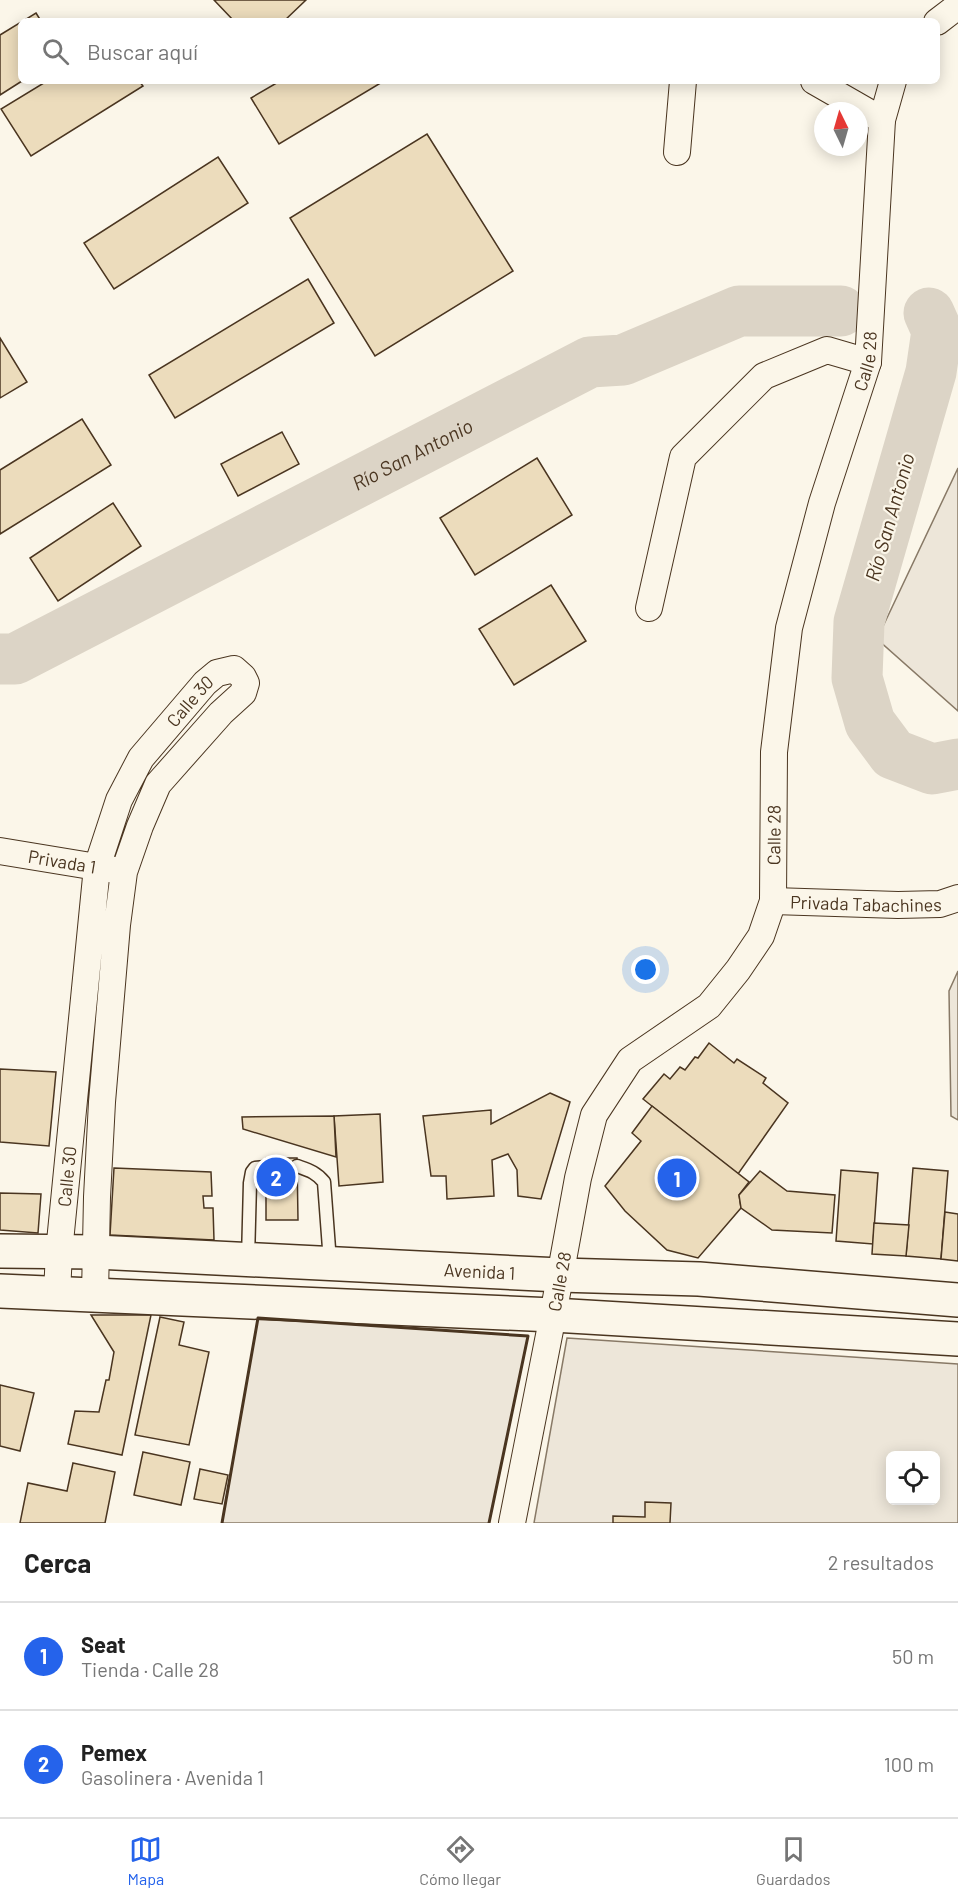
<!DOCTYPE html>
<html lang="es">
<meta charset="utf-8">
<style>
:root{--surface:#fff;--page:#f2f2f2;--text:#222;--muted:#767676;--line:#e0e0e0;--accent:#2563eb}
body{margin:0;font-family:Barlow,sans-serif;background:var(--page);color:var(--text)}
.controls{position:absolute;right:18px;bottom:18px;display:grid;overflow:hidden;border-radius:9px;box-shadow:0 3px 15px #0003}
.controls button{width:54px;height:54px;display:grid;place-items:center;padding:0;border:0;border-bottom:2px solid var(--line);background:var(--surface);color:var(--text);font:30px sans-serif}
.compass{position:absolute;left:814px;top:102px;width:54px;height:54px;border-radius:50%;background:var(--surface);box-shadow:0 3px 15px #0003;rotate:355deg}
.you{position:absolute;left:646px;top:970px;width:21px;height:21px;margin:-15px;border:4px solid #fff;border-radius:50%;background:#1a73e8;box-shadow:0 0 0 9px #1a73e833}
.badge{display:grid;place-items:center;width:39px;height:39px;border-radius:50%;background:var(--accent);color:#fff;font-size:20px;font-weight:700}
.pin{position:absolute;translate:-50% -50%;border:3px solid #fff;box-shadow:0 2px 6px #0006}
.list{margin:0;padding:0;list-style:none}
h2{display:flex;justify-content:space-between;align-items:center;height:78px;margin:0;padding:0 24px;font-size:26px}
h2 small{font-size:20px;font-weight:400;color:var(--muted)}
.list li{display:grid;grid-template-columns:39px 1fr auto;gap:18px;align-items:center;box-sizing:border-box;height:108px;padding:0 24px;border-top:2px solid var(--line)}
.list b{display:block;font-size:22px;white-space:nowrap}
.list p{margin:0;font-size:20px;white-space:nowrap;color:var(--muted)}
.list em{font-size:20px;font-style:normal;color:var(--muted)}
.icon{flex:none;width:33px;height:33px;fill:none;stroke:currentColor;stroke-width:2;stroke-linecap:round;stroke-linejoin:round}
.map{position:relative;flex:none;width:958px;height:1523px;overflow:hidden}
.search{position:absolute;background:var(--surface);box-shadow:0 3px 15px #0003;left:18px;right:18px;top:18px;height:66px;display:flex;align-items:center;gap:15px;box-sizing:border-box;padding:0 21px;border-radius:9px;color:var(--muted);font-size:22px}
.sheet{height:294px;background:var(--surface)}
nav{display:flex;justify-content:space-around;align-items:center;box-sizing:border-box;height:84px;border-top:2px solid var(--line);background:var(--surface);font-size:16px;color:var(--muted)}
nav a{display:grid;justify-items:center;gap:3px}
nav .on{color:var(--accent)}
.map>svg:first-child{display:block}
.green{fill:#ede6d9;stroke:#887966;stroke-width:1.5;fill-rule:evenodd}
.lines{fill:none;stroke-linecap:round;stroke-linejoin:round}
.river{stroke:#dcd4c6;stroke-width:51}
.building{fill:#ecdcbc;stroke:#4a3520;stroke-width:1.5}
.service-casing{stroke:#4a3520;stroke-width:15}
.minor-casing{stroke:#4a3520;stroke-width:28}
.secondary-casing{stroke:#4a3520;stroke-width:36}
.service{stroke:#fbf6e9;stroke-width:12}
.minor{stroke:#fbf6e9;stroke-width:26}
.secondary{stroke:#fbf6e9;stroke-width:33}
.wall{stroke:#4a3520;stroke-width:3}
.labels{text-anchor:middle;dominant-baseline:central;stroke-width:4.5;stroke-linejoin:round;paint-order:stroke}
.street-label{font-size:18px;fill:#4a3520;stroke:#fbf6e9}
.water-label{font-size:20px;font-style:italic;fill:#4a3520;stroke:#fbf6e9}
</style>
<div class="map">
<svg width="958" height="1523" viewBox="0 0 958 1523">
<rect width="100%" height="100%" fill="#fbf6e9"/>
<g class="green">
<polygon points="958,468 958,711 877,639"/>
<polygon points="958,971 958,1120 951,1116 949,991"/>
<polygon points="258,1318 528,1336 489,1523 222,1523"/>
<path d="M 567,1338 L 958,1364 L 958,1523 L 534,1523 ZM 890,1456 L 936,1456 L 936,1500 L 890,1500 Z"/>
</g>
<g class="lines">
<g class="river">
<polyline points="929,313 937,331 931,372 859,622 857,678 870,723 893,754 932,769 958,764"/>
<path id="s1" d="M 0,659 L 15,659 L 590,362 L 623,360 L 739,311 L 841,311"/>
</g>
</g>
<g class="building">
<polygon points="214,0 306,0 284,21 234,21"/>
<polygon points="36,13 41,21 23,21"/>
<polygon points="21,22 22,81 0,95 0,35"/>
<polygon points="47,81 139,81 143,86 31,156 1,109"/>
<polygon points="280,81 384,81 279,144 251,98"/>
<polygon points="427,134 513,271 375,356 290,218"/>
<polygon points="218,157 248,203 114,289 84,243"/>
<polygon points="308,279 334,323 175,418 149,375"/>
<polygon points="0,338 27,382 0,398"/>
<polygon points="82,419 111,465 0,534 0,470"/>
<polygon points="282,432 299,464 238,496 221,464"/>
<polygon points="537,458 572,515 475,575 440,518"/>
<polygon points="113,503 141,546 58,601 30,558"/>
<polygon points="551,585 586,641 514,685 479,629"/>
<polygon points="709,1043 734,1063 737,1059 766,1078 763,1083 788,1103 738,1174 643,1099 664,1074 670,1079 680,1067 685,1070 695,1057 698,1058"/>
<polygon points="0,1069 56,1072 49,1146 0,1142"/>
<polygon points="550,1093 570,1102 541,1199 518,1196 517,1170 508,1154 492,1160 494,1196 447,1199 446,1176 431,1176 423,1116 491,1110 491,1124"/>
<polygon points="652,1106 749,1182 739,1195 741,1208 698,1258 667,1250 625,1211 605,1186 641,1141 632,1133"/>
<polygon points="380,1114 383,1182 339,1186 334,1116"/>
<polygon points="334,1116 336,1157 243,1129 242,1117"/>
<polygon points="266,1158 297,1158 298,1220 266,1220"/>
<polygon points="114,1168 211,1172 212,1196 203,1196 204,1208 213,1208 214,1240 110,1235"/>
<polygon points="913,1168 948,1171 941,1259 906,1256"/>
<polygon points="841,1170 878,1173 873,1244 836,1241"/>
<polygon points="760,1171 787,1191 835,1195 832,1233 772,1230 741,1208 739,1195"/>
<polygon points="0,1193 41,1194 38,1233 0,1230"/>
<polygon points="945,1212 958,1214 958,1261 941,1259"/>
<polygon points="874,1223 909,1225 906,1256 872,1254"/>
<polygon points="91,1315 151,1315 122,1455 68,1444 75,1411 99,1412 106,1380 109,1380 114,1352"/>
<polygon points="160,1317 184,1322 179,1345 209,1352 189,1445 135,1435"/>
<polygon points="0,1385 34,1393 20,1451 0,1446"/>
<polygon points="143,1452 190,1462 181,1505 134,1495"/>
<polygon points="73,1463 115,1472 105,1523 20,1523 28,1483 67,1491"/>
<polygon points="200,1469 228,1475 222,1504 194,1499"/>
<polygon points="645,1502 671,1503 670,1523 613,1523 613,1516 645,1517"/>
</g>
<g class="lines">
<g class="service-casing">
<g id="service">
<path d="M 297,1166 C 308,1170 316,1172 324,1182 L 330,1262"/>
<polyline points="248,1259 250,1183 252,1172 255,1168 266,1167"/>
</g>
</g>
<g class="minor-casing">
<g id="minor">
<polyline points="937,22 958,6"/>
<polyline points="814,81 882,120"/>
<polyline points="677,152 683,81"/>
<polyline points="649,608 683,457 764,376 827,350 868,362"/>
<path id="s2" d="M 0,851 L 115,870"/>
<path id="s3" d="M 773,901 L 898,905 L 940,904 L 958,898"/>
<path id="s4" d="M 57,1293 L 59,1252 L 97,867 L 119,800 L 141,758 L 205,683 L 217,673 L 234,669 L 243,677 L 246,683 L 243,693 L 221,713 L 158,784 L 140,826 L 124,872 L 117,925 L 102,1102 L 97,1197 L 95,1294"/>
<path id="s5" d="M 512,1523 L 553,1315 L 578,1178 L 594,1115 L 630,1060 L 709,1006 L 738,970 L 761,936 L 773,901 L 774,752 L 789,628 L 822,503 L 868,362 L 882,120 L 893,81"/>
</g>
</g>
<g class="secondary-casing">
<g id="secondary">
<path id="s6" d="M 0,1251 L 96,1252 L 560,1275 L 699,1279 L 958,1300"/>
<polyline points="0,1291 553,1315 958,1339"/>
</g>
</g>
<use href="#service" class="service"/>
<use href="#minor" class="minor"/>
<use href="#secondary" class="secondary"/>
<polyline class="wall" points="222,1523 258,1318 528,1336 489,1523"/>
</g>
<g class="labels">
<g class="street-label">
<text stroke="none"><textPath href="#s5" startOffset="1254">Calle 28</textPath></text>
<text stroke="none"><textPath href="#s4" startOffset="621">Calle 30</textPath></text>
<text stroke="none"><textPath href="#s5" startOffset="768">Calle 28</textPath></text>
<text stroke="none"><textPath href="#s2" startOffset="63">Privada 1</textPath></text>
<text stroke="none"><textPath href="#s3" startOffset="93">Privada Tabachines</textPath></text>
<text stroke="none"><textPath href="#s4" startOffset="117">Calle 30</textPath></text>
<text stroke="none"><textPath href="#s6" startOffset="480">Avenida 1</textPath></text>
<text stroke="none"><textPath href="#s5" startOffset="246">Calle 28</textPath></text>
</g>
<g class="water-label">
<text stroke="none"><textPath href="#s1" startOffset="462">Río San Antonio</textPath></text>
<text transform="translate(889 517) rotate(-74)">Río San Antonio</text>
</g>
</g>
</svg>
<div class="controls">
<button><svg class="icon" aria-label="locate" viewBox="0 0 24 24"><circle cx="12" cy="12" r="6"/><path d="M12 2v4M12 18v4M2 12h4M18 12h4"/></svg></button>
</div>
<svg class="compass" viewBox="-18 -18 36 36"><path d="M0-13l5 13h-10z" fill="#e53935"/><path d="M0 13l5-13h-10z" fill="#767676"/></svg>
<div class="you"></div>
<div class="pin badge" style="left:677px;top:1178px">1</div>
<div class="pin badge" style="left:276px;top:1177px">2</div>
<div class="search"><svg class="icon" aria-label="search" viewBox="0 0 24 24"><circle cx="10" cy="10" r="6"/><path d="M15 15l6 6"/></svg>Buscar aquí</div>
</div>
<section class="sheet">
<h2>Cerca<small>2 resultados</small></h2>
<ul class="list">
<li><span class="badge">1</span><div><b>Seat</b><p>Tienda · Calle 28</p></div><em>50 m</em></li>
<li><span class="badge">2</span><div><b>Pemex</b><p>Gasolinera · Avenida 1</p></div><em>100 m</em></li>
</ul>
</section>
<nav>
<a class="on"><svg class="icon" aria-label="map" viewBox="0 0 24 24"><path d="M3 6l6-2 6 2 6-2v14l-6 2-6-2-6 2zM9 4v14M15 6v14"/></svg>Mapa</a>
<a><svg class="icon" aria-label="directions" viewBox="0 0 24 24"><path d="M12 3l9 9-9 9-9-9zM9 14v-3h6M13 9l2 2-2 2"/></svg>Cómo llegar</a>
<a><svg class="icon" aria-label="saved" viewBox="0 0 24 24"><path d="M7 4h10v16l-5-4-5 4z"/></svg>Guardados</a>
</nav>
